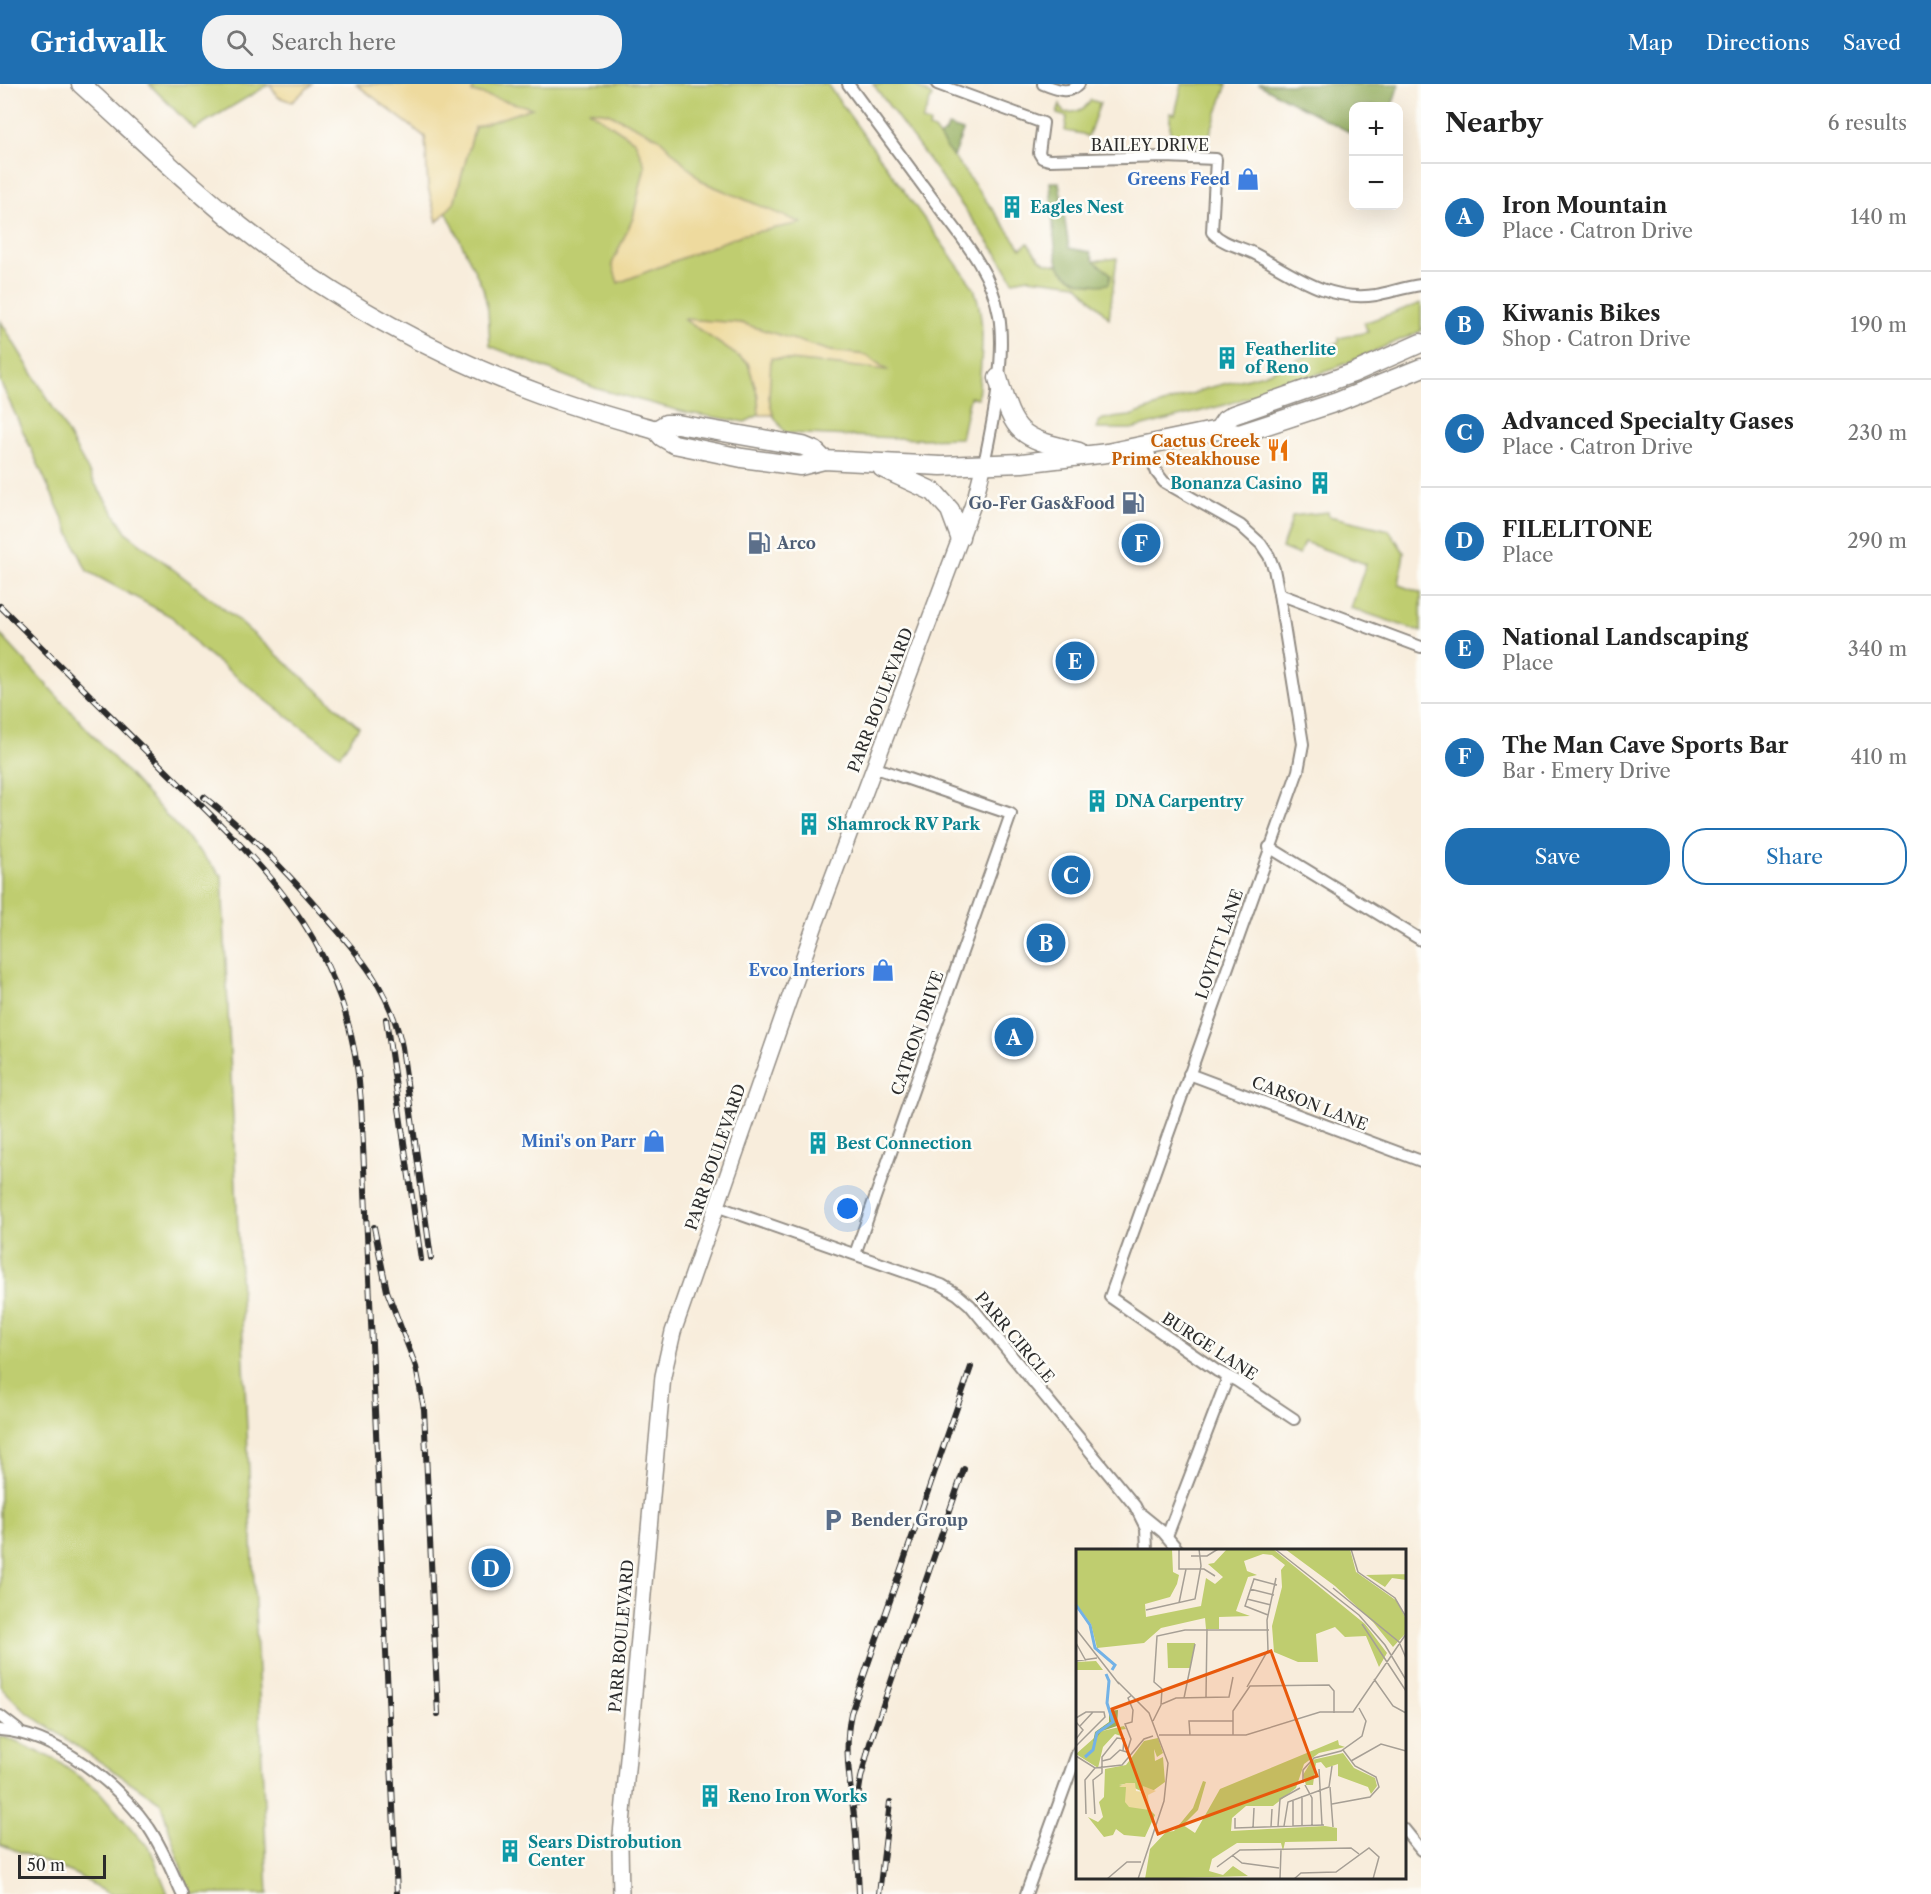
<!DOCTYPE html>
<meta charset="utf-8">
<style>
:root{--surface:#fff;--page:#f2f2f2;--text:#222;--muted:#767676;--line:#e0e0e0;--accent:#1f6fb2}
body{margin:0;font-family:"Libre Caslon Text",serif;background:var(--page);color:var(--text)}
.controls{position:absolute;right:18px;top:18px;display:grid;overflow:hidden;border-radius:12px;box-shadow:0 6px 24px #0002}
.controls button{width:54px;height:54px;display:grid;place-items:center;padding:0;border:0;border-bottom:2px solid var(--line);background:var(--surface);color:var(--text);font:30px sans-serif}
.scale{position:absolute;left:18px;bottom:15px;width:88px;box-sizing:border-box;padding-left:6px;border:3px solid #2b2b2b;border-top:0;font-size:16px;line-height:21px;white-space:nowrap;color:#2b2b2b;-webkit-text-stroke:4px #fdfcf7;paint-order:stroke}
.you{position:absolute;left:848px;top:1125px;width:21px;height:21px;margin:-15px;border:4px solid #fff;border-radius:50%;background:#1a73e8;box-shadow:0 0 0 9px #1a73e833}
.badge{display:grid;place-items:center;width:39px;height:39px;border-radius:50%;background:var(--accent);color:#fff;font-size:20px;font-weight:700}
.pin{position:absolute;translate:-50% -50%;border:3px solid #fff;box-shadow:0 2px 6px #0006}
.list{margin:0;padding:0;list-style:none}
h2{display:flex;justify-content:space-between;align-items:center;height:78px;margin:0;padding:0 24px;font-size:26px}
h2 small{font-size:20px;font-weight:400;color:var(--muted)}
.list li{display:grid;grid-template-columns:39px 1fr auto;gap:18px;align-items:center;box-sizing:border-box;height:108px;padding:0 24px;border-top:2px solid var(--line)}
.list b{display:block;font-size:22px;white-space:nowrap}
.list p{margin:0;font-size:20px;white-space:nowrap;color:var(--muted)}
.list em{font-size:20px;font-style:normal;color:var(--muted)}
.actions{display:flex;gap:12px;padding:18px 24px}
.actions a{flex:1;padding:14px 0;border:2px solid var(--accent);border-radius:24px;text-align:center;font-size:21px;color:var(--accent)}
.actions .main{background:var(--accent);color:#fff}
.icon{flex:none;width:33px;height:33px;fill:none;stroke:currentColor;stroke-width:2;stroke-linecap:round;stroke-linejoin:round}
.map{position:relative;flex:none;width:1421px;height:1810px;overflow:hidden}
header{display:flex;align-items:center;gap:36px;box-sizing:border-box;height:84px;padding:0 30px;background:var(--accent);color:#fff}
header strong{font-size:28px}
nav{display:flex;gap:33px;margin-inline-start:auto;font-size:21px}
.search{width:420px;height:54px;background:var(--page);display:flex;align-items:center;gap:15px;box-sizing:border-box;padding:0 21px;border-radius:24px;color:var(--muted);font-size:22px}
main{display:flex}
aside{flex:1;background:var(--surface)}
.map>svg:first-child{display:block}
.green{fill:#bfcd6f;stroke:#757c4d;stroke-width:1.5}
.forest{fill:#97b062;stroke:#616e46;stroke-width:1.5}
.sand{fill:#eeda9e;stroke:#8c8264;stroke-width:1.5}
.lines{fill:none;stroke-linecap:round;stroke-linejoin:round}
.street-casing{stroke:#928c84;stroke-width:14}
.secondary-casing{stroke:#928c84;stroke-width:18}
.primary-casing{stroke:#928c84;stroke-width:21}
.street{stroke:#fff;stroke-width:10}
.secondary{stroke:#fff;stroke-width:15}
.primary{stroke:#fff;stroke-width:18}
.rail-casing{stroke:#2b2b2b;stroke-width:6}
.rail{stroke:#fdfcf7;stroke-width:4;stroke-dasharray:11;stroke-linecap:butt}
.labels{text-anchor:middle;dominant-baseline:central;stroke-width:5;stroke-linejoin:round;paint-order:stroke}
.street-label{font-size:16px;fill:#2b2b2b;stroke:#fdfcf7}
.shop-label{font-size:16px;font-weight:bold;fill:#366cbe;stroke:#fdfcf7;text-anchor:end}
.culture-label{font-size:16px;font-weight:bold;fill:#0d838f;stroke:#fdfcf7;text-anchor:start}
.food-label{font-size:16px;font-weight:bold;fill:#c56008;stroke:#fdfcf7;text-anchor:end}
.service-label{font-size:16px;font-weight:bold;fill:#4e5e75;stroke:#fdfcf7;text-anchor:start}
.inset-river{fill:none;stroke:#73b2e6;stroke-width:3}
.inset-road{fill:none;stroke:#a69f95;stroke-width:1.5}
.view{fill:#e8590c;fill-opacity:0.15;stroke:#e8590c;stroke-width:3}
.inset-edge{fill:none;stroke:#2b2b2b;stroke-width:3}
</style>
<header>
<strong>Gridwalk</strong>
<div class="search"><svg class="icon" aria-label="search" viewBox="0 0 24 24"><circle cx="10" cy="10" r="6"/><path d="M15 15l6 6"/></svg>Search here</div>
<nav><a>Map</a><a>Directions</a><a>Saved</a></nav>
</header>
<main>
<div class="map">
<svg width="1421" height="1810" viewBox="0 0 1421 1810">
<rect width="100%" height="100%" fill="#fdfcf7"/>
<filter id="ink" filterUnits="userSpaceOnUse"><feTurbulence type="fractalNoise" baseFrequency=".0167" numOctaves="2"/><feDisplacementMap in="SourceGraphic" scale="12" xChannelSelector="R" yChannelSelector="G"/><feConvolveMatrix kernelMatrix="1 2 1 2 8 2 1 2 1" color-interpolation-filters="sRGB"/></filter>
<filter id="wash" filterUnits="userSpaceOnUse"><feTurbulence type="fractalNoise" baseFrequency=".008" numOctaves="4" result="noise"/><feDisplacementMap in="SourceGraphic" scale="24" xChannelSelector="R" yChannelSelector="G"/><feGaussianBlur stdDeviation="1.35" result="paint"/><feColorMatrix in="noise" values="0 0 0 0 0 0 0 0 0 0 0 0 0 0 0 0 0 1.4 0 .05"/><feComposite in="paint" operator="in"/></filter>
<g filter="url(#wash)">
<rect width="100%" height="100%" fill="#f8eddc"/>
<g class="green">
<polygon points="149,0 270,0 194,45"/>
<path d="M 475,0 L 827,0 L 974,204 C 987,240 981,276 978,314 L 970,313 L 961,354 L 918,355 L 785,349 L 773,331 L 769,314 L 770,274 L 885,285 L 866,271 L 830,267 L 794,256 L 685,236 L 748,279 L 758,312 L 759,331 L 745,338 L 688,329 L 598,305 L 490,262 L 488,226 L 483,204 L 446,127 L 454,119 L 475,43 L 530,24 L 472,8 Z"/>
<path d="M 873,0 L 913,0 L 932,12 L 922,37 L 930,39 L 929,44 L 934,46 L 1021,164 L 1028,159 C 1036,172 1041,180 1058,181 L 1071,194 L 1111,190 L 1094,177 L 1117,174 L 1109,234 L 1077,200 L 1029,194 L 1013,197 L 996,168 Z"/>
<polygon points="1182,0 1227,0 1206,61 1170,63 1170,29 1175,30"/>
<path d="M 1091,16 L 1100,19 L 1088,53 L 1083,50 L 1065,47 L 1067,33 L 1057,30 L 1060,20 L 1063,28 C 1073,30 1085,26 1091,16 Z"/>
<polygon points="1421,219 1421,247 1333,285 1225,321 1131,345 1097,345 1099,338 1103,335 1130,332 1208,304 1264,290 1339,258 1339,254 1368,248 1364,239"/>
<polygon points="0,236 57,330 97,403 127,449 233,532 359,643 340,671 272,621 199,563 172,533 87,487 0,297"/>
<path d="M 1328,428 L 1329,432 L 1389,446 L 1404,468 L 1399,501 L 1421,509 L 1421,548 L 1351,524 L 1366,480 L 1304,458 L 1299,471 L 1282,464 C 1285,452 1291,442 1292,432 Z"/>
<polygon points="0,550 222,792 268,1810 189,1810 161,1719 25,1627 0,1602"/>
<polygon points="0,1653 7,1654 54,1675 99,1707 142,1757 149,1762 168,1810 109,1810 77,1791 0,1760"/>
</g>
<g class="forest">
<polygon points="1258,0 1399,0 1392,22 1354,22 1353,50"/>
<polygon points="948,42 963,47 953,73 939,53 946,48"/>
<path d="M 1050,98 L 1059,98 L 1069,164 L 1090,168 L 1094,177 L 1111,190 L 1109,200 C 1092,203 1068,197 1059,182 C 1054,174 1051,112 1050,98 Z"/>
</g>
<g class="sand">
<polygon points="270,0 312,0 292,18 278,13"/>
<polygon points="356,0 475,0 472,8 532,24 475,43 454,119 437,138 428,103 425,53"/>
<polygon points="588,26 608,29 659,54 703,98 801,139 741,151 618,199 612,180 633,134 645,82 635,57"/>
<polygon points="684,235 741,239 830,267 866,271 887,286 771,274 769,314 773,331 759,331 758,312 748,279"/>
</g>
</g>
<g filter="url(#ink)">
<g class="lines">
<g class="street-casing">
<g id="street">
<path d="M 848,0 C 875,37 902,73 929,110 C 956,147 991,184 999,231 C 1006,274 993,337 984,380"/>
<path d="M 937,0 L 1043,39 L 1039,69 L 1042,74 L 1049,76 L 1165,73 L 1216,75 L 1212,148 C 1223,161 1243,163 1257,171 C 1295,192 1329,218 1376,211 C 1391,208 1406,203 1421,201"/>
<path d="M 1043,0 C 1055,5 1069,11 1079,0"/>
<polyline points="1146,361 1157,389 1164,398 1240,441 1261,460 1269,472 1274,485 1279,510 1303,660 1298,687 1110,1213 1217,1287 1237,1297 1294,1335"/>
<polyline points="1279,510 1421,563"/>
<polyline points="1269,763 1421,856"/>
<polyline points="1189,990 1421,1077"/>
<polyline points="716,1122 942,1201 957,1210 970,1221 1135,1422 1146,1444 1147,1466"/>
<polyline points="855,1170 1011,730 873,683"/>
<polyline points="1142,1431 1163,1448 1178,1466"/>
<polyline points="1167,1452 1228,1293"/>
<polyline points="0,1632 18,1646"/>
<path d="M 0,1646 C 56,1650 118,1700 149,1744 C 163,1765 172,1788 182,1810"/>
<polyline points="1404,1745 1421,1766"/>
<polyline points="1026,1810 1078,1667"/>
</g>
</g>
<g class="secondary-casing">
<polyline id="secondary" points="621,1810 620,1762 663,1292 673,1248 816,838 975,415 984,380"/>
</g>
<g class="primary-casing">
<g id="primary">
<path d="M 81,0 C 133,47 185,98 240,142 C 331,214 434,271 543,311 C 580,325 618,335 656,346 L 662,353 L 674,360 L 742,374 L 800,382 L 824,376 L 941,382 L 1022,379 L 1107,369 L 1218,346 L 1239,350 L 1337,318 L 1421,284"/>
<path d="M 998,294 C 1015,354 1021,353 1079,368"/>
<polyline points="656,346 666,340 677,340 803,362 815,367 824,376"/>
<polyline points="1218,346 1225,336 1233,331 1353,289 1421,259"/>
<polyline points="882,384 934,408 950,426 960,453"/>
</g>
</g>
<use href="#street" class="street"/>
<use href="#secondary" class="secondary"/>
<use href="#primary" class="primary"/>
<g class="rail-casing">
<g id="rail">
<path d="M 0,522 C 54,575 107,629 161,682 C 269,788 349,857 361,1018 L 397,1810"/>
<path d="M 204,713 C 248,748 281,782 318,824 C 357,868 390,904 402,963 L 431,1174"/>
<polyline points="386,935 421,1175"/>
<polyline points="374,1143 387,1207 416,1283 424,1325 438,1630"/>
<polyline points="857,1719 861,1694 870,1659 964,1385"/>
<path d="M 859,1810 C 858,1787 857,1763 855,1740 C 851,1703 843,1667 851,1629 L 971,1283"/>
<polyline points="879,1810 890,1718"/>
</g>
</g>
<use href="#rail" class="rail"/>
</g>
</g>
<defs>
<g id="shop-bare" transform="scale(1.8)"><path d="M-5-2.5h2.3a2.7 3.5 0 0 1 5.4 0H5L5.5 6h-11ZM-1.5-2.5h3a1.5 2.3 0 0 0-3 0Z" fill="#3f7fe0" stroke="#fdfcf7" stroke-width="2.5" paint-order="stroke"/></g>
<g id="building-bare" transform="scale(1.8)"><path d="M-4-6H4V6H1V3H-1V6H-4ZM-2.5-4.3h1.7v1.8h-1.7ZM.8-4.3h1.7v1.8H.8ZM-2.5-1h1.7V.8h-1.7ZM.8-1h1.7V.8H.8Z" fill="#0f9aa8" stroke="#fdfcf7" stroke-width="2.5" paint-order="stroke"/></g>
<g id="restaurant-bare" transform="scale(1.8)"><path d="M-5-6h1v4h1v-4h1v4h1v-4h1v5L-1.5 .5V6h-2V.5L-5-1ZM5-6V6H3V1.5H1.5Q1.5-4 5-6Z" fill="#e8710a" stroke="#fdfcf7" stroke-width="2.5" paint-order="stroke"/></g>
<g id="fuel-bare" transform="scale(1.8)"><path d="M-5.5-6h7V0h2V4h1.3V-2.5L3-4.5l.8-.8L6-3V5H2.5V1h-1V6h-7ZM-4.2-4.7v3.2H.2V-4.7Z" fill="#5c6f8a" stroke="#fdfcf7" stroke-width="2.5" paint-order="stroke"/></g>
<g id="parking-bare" transform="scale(1.8)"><path d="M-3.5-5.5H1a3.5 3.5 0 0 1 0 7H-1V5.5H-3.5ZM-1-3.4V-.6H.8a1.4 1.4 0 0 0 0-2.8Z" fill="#5c6f8a" stroke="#fdfcf7" stroke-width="2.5" paint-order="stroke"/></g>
</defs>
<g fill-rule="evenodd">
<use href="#shop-bare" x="1248" y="95"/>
<use href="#building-bare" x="1012" y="123"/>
<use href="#building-bare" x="1227" y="274"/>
<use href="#restaurant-bare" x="1278" y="366"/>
<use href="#building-bare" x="1320" y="399"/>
<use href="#fuel-bare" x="1133" y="419"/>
<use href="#fuel-bare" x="759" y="459"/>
<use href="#building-bare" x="1097" y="717"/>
<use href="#building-bare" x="809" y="740"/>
<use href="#shop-bare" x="883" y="886"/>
<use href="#shop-bare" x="654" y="1057"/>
<use href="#building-bare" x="818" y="1059"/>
<use href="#parking-bare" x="833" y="1436"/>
<use href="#building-bare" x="710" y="1712"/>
<use href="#building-bare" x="510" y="1767"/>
</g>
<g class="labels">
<g class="street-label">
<text x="1150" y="61">BAILEY DRIVE</text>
<text transform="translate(880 616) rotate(-69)">PARR BOULEVARD</text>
<text transform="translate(1219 860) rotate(-71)">LOVITT LANE</text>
<text transform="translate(917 949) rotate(-71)">CATRON DRIVE</text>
<text transform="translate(1310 1019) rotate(21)">CARSON LANE</text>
<text transform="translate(715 1073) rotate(-71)">PARR BOULEVARD</text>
<text transform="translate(1015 1253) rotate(50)">PARR CIRCLE</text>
<text transform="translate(1210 1262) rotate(33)">BURGE LANE</text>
<text transform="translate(621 1552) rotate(-85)">PARR BOULEVARD</text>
</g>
<g class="shop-label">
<text x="1230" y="95">Greens Feed</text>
<text x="865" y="886">Evco Interiors</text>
<text x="636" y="1057">Mini's on Parr</text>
</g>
<g class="culture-label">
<text x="1030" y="123">Eagles Nest</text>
<text x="1245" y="265">Featherlite<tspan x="1245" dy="18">of Reno</tspan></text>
<text x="1302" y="399" text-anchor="end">Bonanza Casino</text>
<text x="1115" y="717">DNA Carpentry</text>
<text x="827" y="740">Shamrock RV Park</text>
<text x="836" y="1059">Best Connection</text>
<text x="728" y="1712">Reno Iron Works</text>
<text x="528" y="1758">Sears Distrobution<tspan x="528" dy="18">Center</tspan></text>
</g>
<g class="food-label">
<text x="1260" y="357">Cactus Creek<tspan x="1260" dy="18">Prime Steakhouse</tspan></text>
</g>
<g class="service-label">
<text x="1115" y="419" text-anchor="end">Go-Fer Gas&amp;Food</text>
<text x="777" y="459">Arco</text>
<text x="851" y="1436">Bender Group</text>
</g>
</g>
<g transform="translate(1076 1465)">
<rect width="330" height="330" fill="#f8eddc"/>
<path d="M 0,0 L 96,0 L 97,23 L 103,26 L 101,35 L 94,48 L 69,55 L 70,68 L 125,57 L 130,29 L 139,35 L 147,28 L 132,15 L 138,14 L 151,0 L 197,0 L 289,75 L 311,104 L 303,118 L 290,87 L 269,88 L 259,78 L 240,85 L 242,113 L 222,113 L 198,103 L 196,77 L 206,38 L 205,21 L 209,16 L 196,6 L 187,5 L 168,12 L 171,22 L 181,26 L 172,28 L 160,62 L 174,67 L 143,68 L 143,80 L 130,80 L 129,69 L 85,79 L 68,94 L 21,99 L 15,75 L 0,55 ZM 209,0 L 274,0 L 280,23 L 321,52 L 330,70 L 330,84 L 317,98 L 297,73 L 259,37 ZM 330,0 L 330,31 L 316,29 L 309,38 L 290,26 L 330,25 ZM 91,94 L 119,94 L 114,119 L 92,119 ZM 20,112 L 27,121 L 0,121 L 0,113 ZM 48,177 L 50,180 L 43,181 L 45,187 L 39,185 L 27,198 L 22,219 L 0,205 L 26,182 ZM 82,189 L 87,204 L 81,208 L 78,200 L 79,212 L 87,208 L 89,233 L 78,241 L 67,243 L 50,235 L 43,236 L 50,237 L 79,266 L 69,288 L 48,286 L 40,280 L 37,286 L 28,288 L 12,268 L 22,273 L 27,268 L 23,253 L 28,248 L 29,220 L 50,216 L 68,192 ZM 262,191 L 263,196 L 269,198 L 243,204 L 228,215 L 220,239 L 197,257 L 170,257 L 156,269 L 155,282 L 249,277 L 261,279 L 261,292 L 209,293 L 207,302 L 205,294 L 161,294 L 136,310 L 133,322 L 147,326 L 157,317 L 172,327 L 69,330 L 74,300 L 90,283 L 98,282 L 117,259 L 127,232 L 130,233 L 122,261 L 107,276 L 119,284 L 144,240 ZM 267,204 L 278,219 L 299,229 L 301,237 L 295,245 L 292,238 L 262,227 L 262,215 L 250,219 L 245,213 L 240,214 L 237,236 L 230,236 L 227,226 L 236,211 Z" fill="#bfcd6f"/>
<path d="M 42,161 L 41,177 L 26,182 L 17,193 L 19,183 L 33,173 L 33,162 Z" fill="#97b062"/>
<path d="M 50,234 L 59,234 L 60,242 L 67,243 L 67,237 L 80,242 L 72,246 L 73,261 L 53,258 L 49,253 L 50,238 L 43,238 Z" fill="#eeda9e"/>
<path class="inset-river" d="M 0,56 L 14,76 L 19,99 L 39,116 L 36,121M 9,208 L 17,201 L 21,184 L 37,173 L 31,154 L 33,132 L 30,125"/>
<path class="inset-road" d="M 103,0 L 103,20 L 128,20 L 139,27M 199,0 L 283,66 L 309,96 L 330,131M 275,0 L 282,23 L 319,49 L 330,68M 115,7 L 131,7 L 142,0M 257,39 L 323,93 L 330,109M 174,40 L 198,46M 171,50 L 195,56M 103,54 L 110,20M 70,61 L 119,50 L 125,17 L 123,0M 192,66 L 169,57 L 178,30 L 201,36M 286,75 L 330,142M 0,80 L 43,135M 0,94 L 10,112M 0,112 L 21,109M 298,130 L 317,157 L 330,164M 42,133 L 73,164 L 92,214 L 88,252 L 62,330M 171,138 L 192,101 L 191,71 L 200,29M 130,148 L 131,80M 108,149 L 119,95M 86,155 L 100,149 L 153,148 L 157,128M 0,169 L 10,163 L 28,163 L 29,168 L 0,197M 77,172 L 85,156 L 86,140 L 78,133 L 81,87 L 109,81 L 193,81M 0,173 L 7,181 L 0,190M 4,177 L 17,163M 83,186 L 170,186 L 244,163 L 277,163 L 330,85M 114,186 L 113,172 L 157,172M 157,186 L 157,162 L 174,137 L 253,136 L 258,142 L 258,164M 0,207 L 19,219 L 46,216 L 68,190 L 77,187M 26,212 L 34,210 L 44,201 L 51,203 L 55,190 L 49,175 L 56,173 L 57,161 L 52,149 L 56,146M 275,212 L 305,195 L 330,202M 243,220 L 246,276M 227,234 L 227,221 L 238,209 L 265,202 L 286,187 L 290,172 L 283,159M 229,236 L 236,249 L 236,276M 253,238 L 256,217M 254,238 L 257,278M 226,247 L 226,276M 217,251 L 217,277M 256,255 L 294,248 L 303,238 L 300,228 L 279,217 L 267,201M 10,265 L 9,231 L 19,219M 19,265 L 17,231 L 26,224 L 26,208 L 41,189 L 48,190 L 47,202M 159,269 L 159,279 L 248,276M 202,277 L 204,250 L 224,239M 208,277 L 212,253 L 253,238M 195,278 L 196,260M 177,279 L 178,259M 156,306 L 166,314 L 203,319M 141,318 L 164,301 L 275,299 L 283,305M 31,330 L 51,313 L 65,313M 204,330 L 205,301M 218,330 L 225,324 L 260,323 L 293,299 L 303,308 L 297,330"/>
<path class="view" d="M 195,102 L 241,227 L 82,285 L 36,160 Z"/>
<rect width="330" height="330" class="inset-edge"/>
</g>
</svg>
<div class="controls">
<button>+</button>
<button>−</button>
</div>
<div class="scale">50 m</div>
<div class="you"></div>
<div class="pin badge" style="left:1014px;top:953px">A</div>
<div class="pin badge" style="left:1046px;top:859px">B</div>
<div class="pin badge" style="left:1071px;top:791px">C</div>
<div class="pin badge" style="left:491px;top:1484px">D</div>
<div class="pin badge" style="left:1075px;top:577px">E</div>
<div class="pin badge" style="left:1141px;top:459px">F</div>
</div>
<aside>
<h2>Nearby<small>6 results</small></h2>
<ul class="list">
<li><span class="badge">A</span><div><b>Iron Mountain</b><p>Place · Catron Drive</p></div><em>140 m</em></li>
<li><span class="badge">B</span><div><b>Kiwanis Bikes</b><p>Shop · Catron Drive</p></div><em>190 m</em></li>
<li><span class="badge">C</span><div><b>Advanced Specialty Gases</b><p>Place · Catron Drive</p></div><em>230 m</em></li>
<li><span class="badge">D</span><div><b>FILELITONE</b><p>Place</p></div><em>290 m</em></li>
<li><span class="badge">E</span><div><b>National Landscaping</b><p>Place</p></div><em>340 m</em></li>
<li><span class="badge">F</span><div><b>The Man Cave Sports Bar</b><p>Bar · Emery Drive</p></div><em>410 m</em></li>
</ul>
<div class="actions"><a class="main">Save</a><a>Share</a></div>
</aside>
</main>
